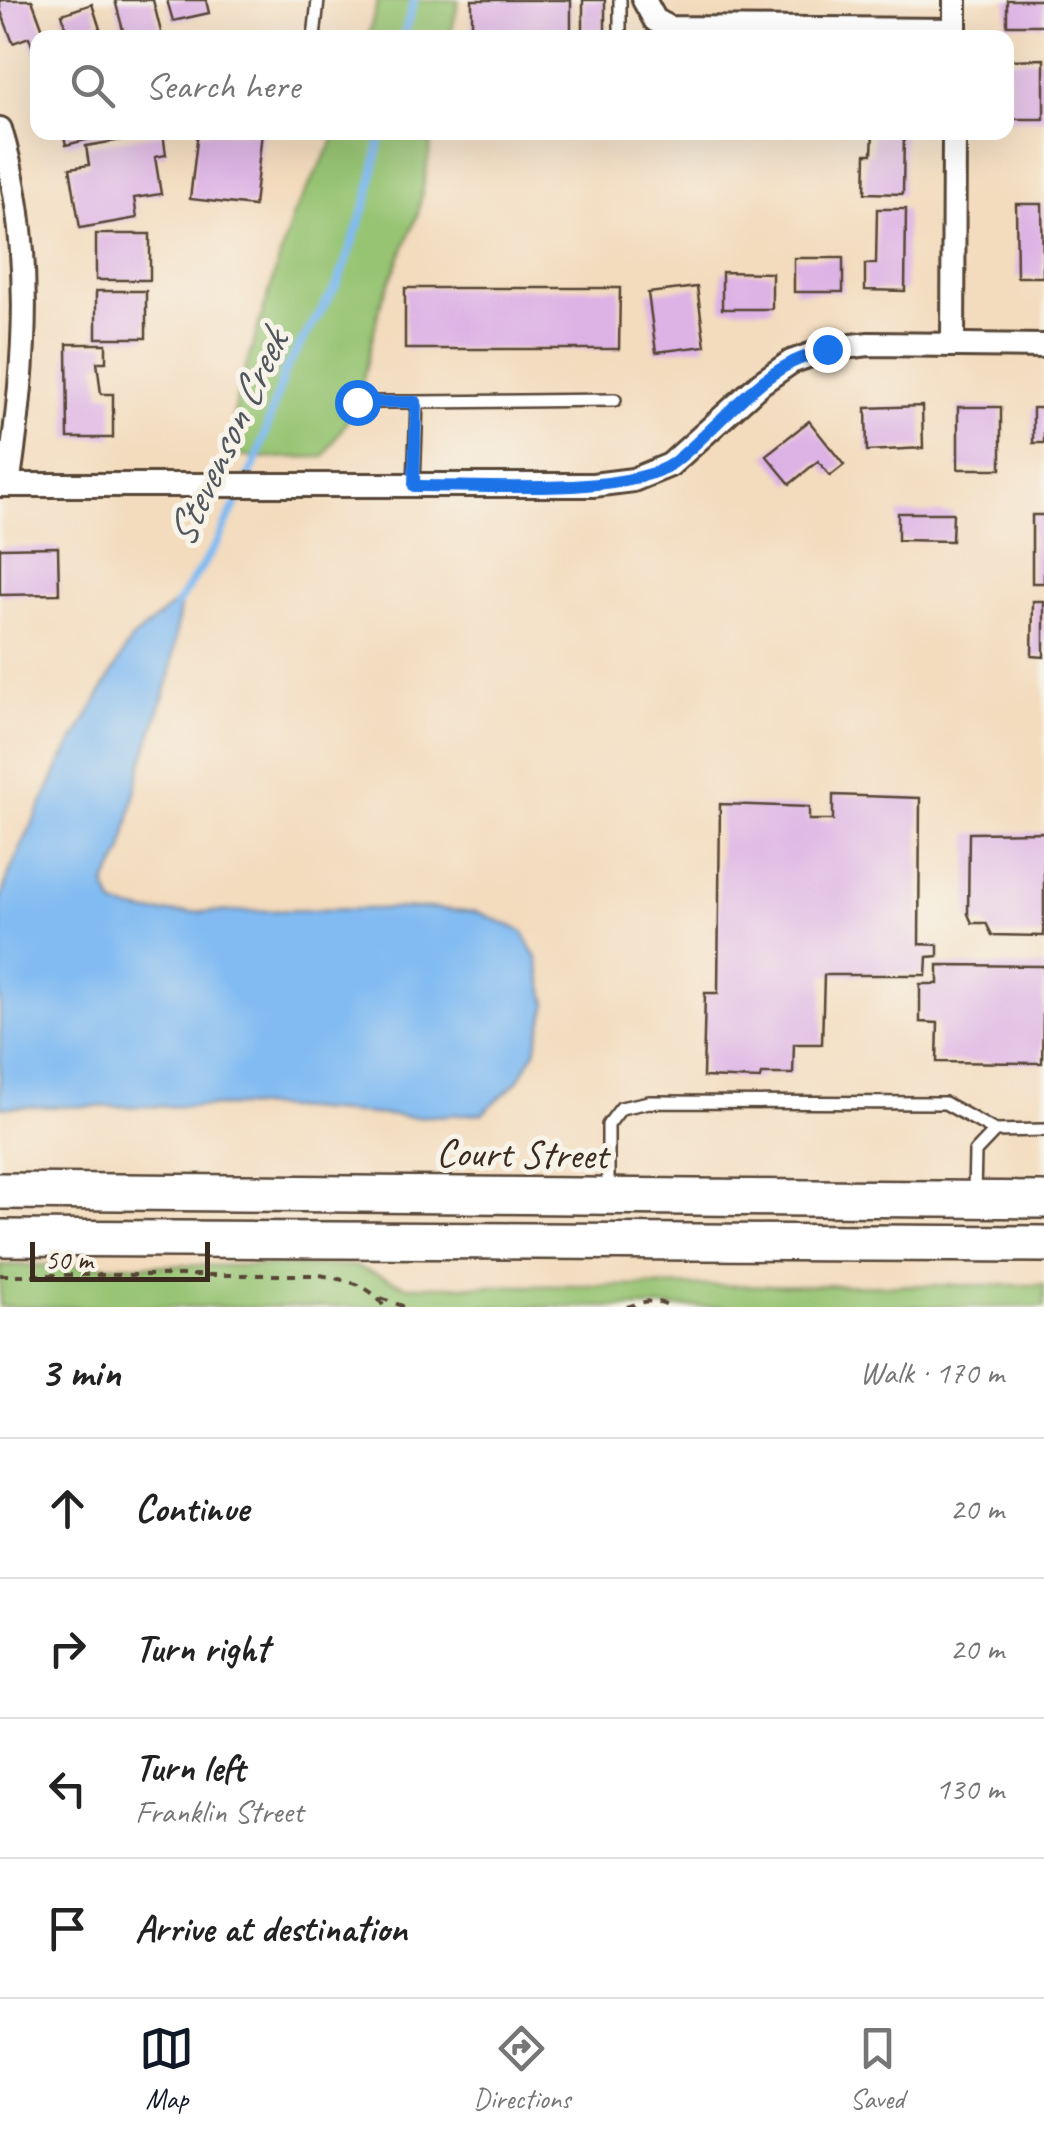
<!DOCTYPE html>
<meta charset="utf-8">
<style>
:root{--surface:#fff;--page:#f2f2f2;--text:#222;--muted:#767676;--line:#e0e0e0;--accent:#111827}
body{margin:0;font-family:Caveat,sans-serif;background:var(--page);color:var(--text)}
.scale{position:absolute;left:30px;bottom:25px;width:180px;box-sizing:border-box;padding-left:10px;border:5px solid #3b2a1e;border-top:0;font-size:28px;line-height:35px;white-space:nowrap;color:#3b2a1e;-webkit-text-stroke:8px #f7f3e8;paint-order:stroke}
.stop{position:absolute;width:30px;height:30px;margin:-22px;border:8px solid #1a73e8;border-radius:50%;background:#fff}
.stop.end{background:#1a73e8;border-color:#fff;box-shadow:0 2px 10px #0008}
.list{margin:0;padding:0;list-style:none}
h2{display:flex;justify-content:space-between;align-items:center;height:130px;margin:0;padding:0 40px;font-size:42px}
h2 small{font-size:32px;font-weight:400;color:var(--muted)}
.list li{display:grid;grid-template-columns:65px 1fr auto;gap:30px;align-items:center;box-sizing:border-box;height:140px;padding:0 40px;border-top:2px solid var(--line)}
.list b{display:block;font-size:38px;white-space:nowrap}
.list p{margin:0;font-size:32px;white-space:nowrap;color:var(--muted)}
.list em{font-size:32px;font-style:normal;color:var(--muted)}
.icon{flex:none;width:55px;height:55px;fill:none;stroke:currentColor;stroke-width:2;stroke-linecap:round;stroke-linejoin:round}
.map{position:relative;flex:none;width:1044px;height:1307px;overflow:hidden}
.search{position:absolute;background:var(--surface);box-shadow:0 10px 40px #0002;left:30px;right:30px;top:30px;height:110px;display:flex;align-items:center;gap:25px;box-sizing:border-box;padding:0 35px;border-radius:20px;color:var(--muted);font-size:38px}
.sheet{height:690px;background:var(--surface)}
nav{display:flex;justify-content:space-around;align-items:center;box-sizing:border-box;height:140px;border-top:2px solid var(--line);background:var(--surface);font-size:28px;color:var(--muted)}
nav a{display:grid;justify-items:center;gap:5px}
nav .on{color:var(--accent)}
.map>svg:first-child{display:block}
.green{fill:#97c473;stroke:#697748;stroke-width:2.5}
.water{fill:#81bbf2;stroke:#5e7288;stroke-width:2.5}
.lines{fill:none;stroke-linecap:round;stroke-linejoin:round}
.stream{stroke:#81bbf2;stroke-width:8}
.building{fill:#ddb2e5}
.lane-casing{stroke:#574536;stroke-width:16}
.street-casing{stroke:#574536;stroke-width:28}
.primary-casing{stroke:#574536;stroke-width:40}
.path{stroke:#574536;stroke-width:4;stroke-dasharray:8 8;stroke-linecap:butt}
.lane{stroke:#fff;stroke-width:11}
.street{stroke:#fff;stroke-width:22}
.primary{stroke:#fff;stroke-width:35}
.route{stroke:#1a73e8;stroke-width:12}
.labels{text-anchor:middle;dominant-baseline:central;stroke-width:10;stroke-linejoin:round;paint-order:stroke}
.street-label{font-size:40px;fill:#3b2a1e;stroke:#f7f3e8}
.water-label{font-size:42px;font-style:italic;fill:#50565e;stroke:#f7f3e8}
</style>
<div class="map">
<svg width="1044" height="1307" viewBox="0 0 1044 1307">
<rect width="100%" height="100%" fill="#f7f3e8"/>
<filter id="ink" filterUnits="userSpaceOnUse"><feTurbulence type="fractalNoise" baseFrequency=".01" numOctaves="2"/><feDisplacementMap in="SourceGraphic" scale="20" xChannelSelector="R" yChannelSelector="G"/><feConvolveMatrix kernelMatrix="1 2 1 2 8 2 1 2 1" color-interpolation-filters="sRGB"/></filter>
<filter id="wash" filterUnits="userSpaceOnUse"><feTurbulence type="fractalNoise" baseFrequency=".0048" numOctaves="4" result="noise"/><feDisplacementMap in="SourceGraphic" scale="40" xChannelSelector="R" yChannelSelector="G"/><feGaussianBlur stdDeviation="2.25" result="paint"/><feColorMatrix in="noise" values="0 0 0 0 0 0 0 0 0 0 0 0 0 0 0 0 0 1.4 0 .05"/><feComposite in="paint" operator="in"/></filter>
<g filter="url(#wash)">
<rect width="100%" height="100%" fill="#f3dbbd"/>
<g class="green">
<polygon points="378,0 459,0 450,37 368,37"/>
<polygon points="338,133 433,133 418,214 380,305 357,405 324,457 257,458 228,453 237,396 293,215"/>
<polygon points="0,1265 354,1266 407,1286 1044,1285 1044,1307 0,1307"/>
</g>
<polygon class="water" points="181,598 170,676 141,767 122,853 105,885 114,906 150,913 427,908 478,912 522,931 537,958 547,1004 535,1051 518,1081 483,1113 414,1117 260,1106 0,1107 0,900 11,869 62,761 131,640"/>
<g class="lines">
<g class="stream">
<polyline points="403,38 414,0"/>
<polyline points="176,606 217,543 257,459 285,370 338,283 369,195 382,132"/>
</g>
</g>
<g id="blocks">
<g class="building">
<polygon points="0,0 32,0 46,38 38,38 38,53 35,54 29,37 13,43 0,9"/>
<polygon points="115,0 153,0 162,36 125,38"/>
<polygon points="167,0 206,0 209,13 173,21"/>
<rect x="472" y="0" width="99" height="38"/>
<rect x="583" y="0" width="22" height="38"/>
<rect x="1007" y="0" width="37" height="25"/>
<polygon points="92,4 100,29 69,38 62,14"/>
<polygon points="1044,59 1044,119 1009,119 1008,60"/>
<polygon points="63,132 110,132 110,134 66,145"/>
<polygon points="198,132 262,132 254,206 190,199"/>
<polygon points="873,132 904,132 903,194 865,193 866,154 872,154"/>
<polygon points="163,133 166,155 155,157 161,194 134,198 137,218 80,228 70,168 89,165 86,146"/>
<polygon points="1016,204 1042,204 1043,277 1017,277"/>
<polygon points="877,209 906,209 905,291 865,290 865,264 876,264"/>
<rect x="96" y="234" width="54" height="46"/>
<rect x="794" y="258" width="49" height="34"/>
<polygon points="722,272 772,273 772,309 722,309"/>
<polygon points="697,287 705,346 656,352 648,293"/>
<polygon points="405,288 620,288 619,349 405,349"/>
<rect x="96" y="291" width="50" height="47"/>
<polygon points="67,344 106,344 106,362 97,362 101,394 113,394 113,438 68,438"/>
<polygon points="922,406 923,448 867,451 866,408"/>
<rect x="958" y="407" width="43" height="62"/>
<rect x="1033" y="408" width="11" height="35"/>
<polygon points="809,421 844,465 830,476 818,461 790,484 766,455"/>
<polygon points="898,513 953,513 952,541 898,540"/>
<rect x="1032" y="515" width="12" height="68"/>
<polygon points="58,547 59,594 0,595 0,548"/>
<polygon points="1033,601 1044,601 1044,657 1032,656"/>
<polygon points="833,795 920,798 919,944 938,945 938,956 927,957 926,975 824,975 822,1044 794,1044 793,1074 761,1074 760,1079 703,1077 705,993 718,993 720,804 809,807 809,820 833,820"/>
<polygon points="1044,832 1044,936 992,935 986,923 972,923 968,914 969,833"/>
<polygon points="938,965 1044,966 1042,1063 937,1062 938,1023 920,1022 920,984 938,984"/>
</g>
</g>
</g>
<g filter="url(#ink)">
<use href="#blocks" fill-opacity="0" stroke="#574536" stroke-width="2.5"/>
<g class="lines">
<g class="lane-casing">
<g id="lane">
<polyline points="314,38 318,0"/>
<polyline points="620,38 620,0"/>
<polyline points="357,402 417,402"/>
<polyline points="414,485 417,402 615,400"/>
<polyline points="608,1193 608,1125 621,1108 649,1102 945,1103 995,1131 1044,1130"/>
<polyline points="974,1195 975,1152 995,1131"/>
</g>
</g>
<g class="street-casing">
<g id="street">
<polyline points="644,0 655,20 670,28 955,30"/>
<polyline points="955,38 955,0"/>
<path d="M 0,129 C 35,245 26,367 8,485"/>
<polyline points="953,345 954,132"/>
<polyline points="0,485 593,485 633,480 670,465 761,383 791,362 827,349 869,344 1044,346"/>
</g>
</g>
<g class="primary-casing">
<g id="primary">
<polyline points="0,1191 1044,1200"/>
<polyline points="0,1238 1044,1244"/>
</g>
</g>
<g class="path">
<path d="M 0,1275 L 320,1275 C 344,1280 371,1284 384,1307"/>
<polyline points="381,1298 405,1307"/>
<path d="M 627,1307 C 644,1301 656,1298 672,1307"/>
</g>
<use href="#lane" class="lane"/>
<use href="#street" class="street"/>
<use href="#primary" class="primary"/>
</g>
</g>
<g class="lines" filter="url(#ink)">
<path class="route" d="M 357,402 L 416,402 L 414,486 C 475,485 626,497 673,463 C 714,432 745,387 791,363 C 802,357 815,354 827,349"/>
</g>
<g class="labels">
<g class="street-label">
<text transform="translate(522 1154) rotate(1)">Court Street</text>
</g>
<g class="water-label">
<text transform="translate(227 439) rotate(-65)">Stevenson Creek</text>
</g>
</g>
</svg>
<div class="scale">50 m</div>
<div class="stop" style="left:357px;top:402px"></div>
<div class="stop end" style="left:827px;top:349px"></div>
<div class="search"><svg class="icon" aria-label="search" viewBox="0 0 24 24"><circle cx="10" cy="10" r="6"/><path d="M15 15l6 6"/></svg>Search here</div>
</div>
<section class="sheet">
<h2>3 min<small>Walk · 170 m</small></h2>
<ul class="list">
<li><svg class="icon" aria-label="ahead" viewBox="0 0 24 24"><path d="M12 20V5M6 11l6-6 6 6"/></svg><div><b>Continue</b></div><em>20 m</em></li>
<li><svg class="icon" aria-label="right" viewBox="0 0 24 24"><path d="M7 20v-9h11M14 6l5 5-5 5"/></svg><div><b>Turn right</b></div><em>20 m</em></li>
<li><svg class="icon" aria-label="left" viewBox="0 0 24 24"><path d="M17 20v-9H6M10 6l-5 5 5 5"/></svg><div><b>Turn left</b><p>Franklin Street</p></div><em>130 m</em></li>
<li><svg class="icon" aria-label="arrive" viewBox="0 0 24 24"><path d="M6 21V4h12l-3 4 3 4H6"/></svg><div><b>Arrive at destination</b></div></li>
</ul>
</section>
<nav>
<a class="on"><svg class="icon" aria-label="map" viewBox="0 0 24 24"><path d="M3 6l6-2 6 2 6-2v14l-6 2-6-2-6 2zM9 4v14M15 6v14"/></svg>Map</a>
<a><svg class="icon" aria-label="directions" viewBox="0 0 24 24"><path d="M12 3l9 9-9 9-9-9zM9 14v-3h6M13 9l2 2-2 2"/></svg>Directions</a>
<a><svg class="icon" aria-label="saved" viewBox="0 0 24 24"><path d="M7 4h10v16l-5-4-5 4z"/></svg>Saved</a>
</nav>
